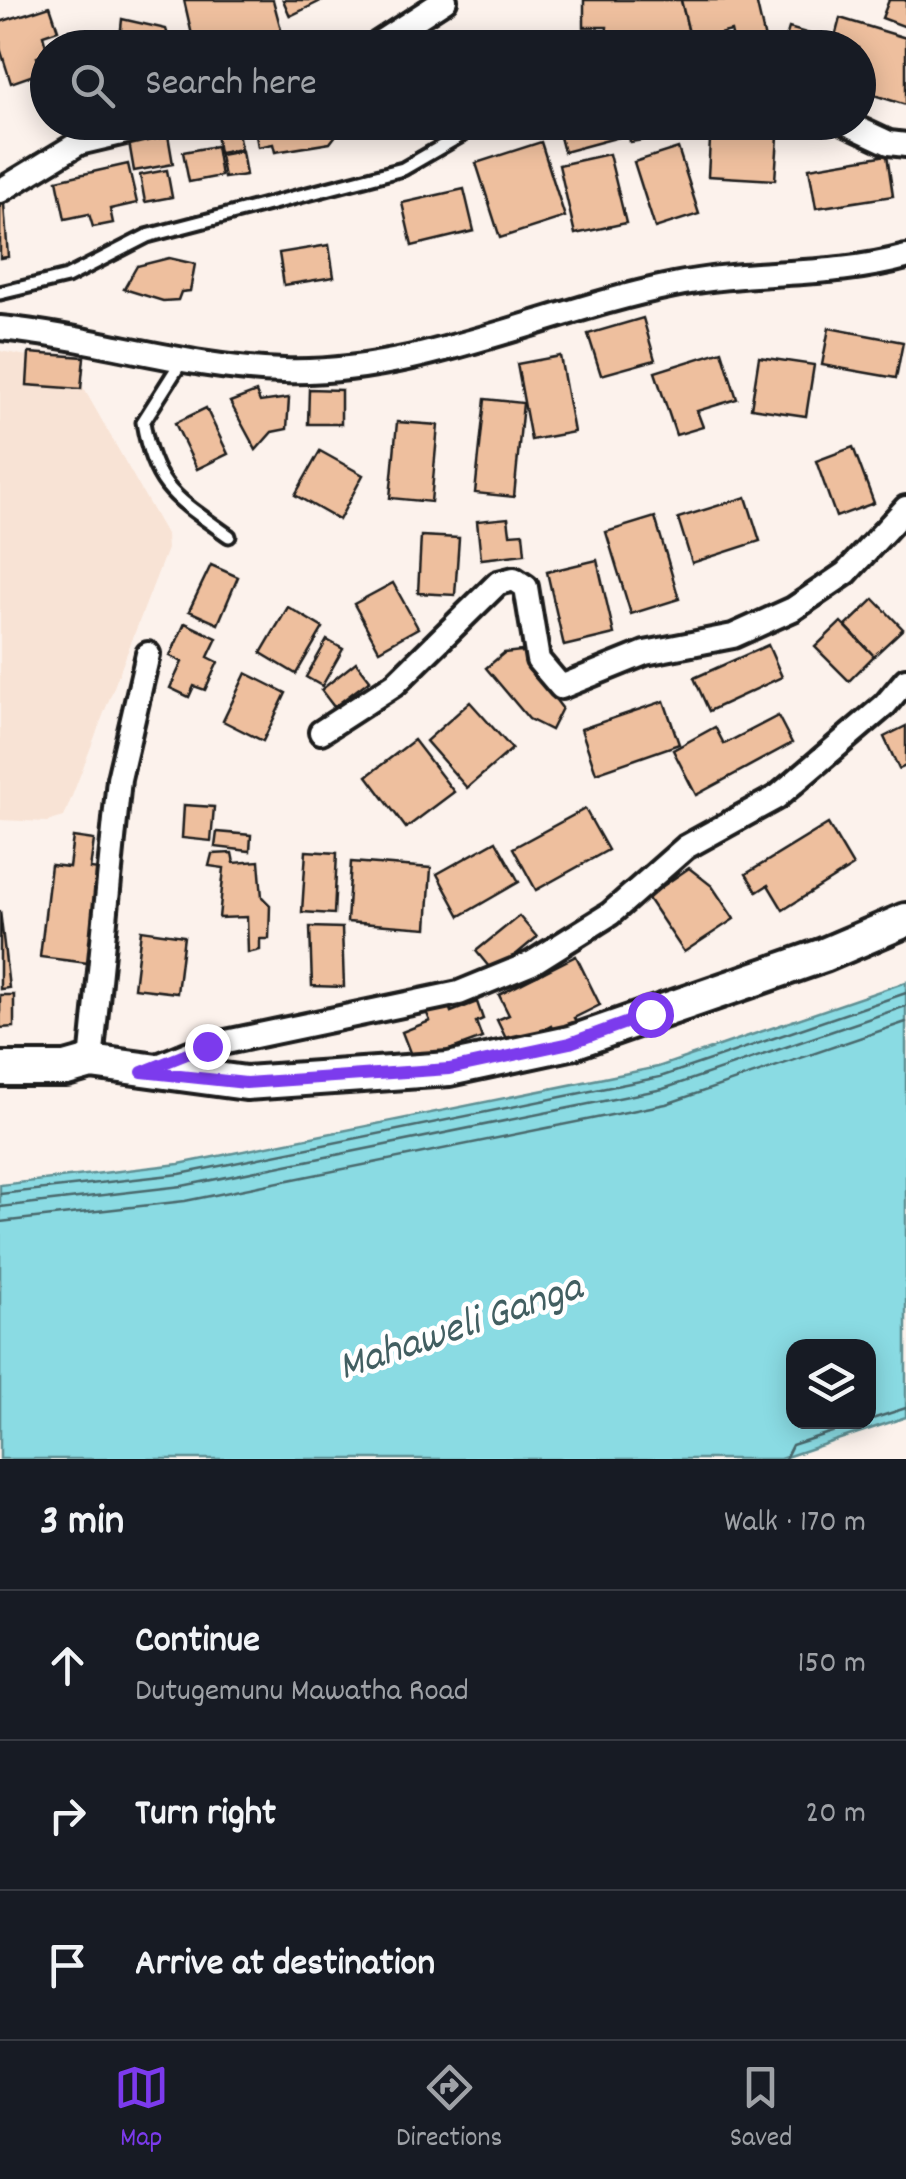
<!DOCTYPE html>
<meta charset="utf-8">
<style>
:root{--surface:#171b24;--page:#20242c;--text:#f1f3f6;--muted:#9ea1a6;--line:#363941;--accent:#7c3aed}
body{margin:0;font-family:Dekko,sans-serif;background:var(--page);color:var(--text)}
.controls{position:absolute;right:30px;bottom:30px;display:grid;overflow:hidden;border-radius:20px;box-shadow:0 5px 25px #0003}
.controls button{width:90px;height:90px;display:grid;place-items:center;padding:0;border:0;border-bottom:2px solid var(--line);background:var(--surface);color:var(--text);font:50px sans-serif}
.stop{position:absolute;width:30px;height:30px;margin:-22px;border:8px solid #7c3aed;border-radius:50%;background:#fff}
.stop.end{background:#7c3aed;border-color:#fff;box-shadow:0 2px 10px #0008}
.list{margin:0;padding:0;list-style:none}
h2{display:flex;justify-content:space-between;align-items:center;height:130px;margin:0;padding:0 40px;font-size:42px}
h2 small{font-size:32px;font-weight:400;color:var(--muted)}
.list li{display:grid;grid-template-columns:65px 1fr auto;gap:30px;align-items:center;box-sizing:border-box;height:150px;padding:0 40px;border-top:2px solid var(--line)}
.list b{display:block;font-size:38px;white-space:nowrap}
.list p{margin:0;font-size:32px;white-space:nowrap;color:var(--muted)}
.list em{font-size:32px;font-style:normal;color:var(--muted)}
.icon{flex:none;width:55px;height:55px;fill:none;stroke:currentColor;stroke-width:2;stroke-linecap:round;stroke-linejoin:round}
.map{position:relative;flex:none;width:906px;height:1459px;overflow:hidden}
.search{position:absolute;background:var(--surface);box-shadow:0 5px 25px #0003;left:30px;right:30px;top:30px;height:110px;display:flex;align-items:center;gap:25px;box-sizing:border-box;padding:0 35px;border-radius:55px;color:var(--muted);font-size:38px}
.sheet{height:580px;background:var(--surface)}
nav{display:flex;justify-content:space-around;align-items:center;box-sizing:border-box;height:140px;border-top:2px solid var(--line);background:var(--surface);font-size:28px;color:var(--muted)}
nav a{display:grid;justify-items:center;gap:5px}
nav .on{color:var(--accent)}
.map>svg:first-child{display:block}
.built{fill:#f8e3d5}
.water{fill:#8adbe3;stroke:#5e8f93;stroke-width:2.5;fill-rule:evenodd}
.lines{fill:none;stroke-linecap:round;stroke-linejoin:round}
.shore{stroke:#48686c;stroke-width:2.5}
.building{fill:#eebf9e;stroke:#1c1c1c;stroke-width:2.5}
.lane-casing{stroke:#1c1c1c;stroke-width:19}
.street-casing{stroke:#1c1c1c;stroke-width:30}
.secondary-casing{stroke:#1c1c1c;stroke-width:40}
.lane{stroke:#fff;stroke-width:11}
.street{stroke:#fff;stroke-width:22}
.secondary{stroke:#fff;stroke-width:32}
.route{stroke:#7c3aed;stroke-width:12}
.labels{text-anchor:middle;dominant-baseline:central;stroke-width:9;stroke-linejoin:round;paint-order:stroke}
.water-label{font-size:42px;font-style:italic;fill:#425f62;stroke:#fff}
</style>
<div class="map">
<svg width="906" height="1459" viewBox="0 0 906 1459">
<rect width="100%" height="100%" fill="#fcf2ec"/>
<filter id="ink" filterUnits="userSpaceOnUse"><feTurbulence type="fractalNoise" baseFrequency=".01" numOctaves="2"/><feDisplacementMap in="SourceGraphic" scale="20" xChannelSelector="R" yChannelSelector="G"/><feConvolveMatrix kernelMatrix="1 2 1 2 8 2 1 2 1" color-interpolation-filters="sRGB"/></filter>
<g filter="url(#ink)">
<polygon class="built" points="0,351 70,364 166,534 167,549 64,817 47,822 0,820"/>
<path class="water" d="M 906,982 L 906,1417 L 780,1459 L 0,1459 L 0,1185 L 179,1164 L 658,1067 ZM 794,1346 L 868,1346 L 868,1422 L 794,1422 Z"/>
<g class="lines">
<g class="shore">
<polyline points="0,1194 180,1174 660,1077 906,993"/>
<polyline points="0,1207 182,1186 663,1089 906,1006"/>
<polyline points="0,1222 185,1201 666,1104 906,1022"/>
<polyline points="785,1459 792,1445 906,1408"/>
</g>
</g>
<g class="building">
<polygon points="184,0 273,0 282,33 221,48 195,48"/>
<polygon points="283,0 323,0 290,16"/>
<polygon points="584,0 681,0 691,41 606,39 607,27 584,27"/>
<polygon points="681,0 756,0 766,44 735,48 731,31 691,41"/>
<polygon points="889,0 906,0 906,27 882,18"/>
<polygon points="50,6 58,30 43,35 48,54 37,57 42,72 11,83 0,48 0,22"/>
<polygon points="840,18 906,38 906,105 858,90 858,48 783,48 789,28 834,41"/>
<polygon points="122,19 166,29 172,48 119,48"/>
<polygon points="346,122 330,143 275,152 273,144 258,147 254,124"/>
<polygon points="556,122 615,122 619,137 564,152"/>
<polygon points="627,122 662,122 663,137 630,142"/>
<polygon points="711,122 779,122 775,180 708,176"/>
<polygon points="238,131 241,149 219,153 216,134"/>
<polygon points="168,135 173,164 134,171 129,142"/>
<polygon points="541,142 565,217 500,238 476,163"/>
<polygon points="216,146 221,176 189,182 183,152"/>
<polygon points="678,148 699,214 655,228 634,162"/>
<polygon points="242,151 246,175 224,178 220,155"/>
<polygon points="609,154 626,223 575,234 559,165"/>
<polygon points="887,155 893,196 816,208 809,168"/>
<polygon points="128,164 137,203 110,209 113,223 93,227 89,214 65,219 57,180"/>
<polygon points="167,170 172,197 145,202 140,175"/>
<polygon points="464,189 474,231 412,246 402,203"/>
<polygon points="0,204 4,204 8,257 0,258"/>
<polygon points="329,245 334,277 284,285 279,253"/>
<polygon points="169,258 195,264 190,291 181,292 178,300 163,301 124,289 137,266"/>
<polygon points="643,318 655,360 601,375 588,334"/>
<polygon points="829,328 903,342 896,378 822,365"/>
<polygon points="722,351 737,399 697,411 703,427 676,435 655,372"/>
<polygon points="29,353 84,357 81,389 27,385"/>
<polygon points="560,356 574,432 531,440 517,364"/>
<polygon points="759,357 814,365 806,416 751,408"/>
<polygon points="309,389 341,390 341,424 308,424"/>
<polygon points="256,392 260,402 289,398 287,429 272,432 256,450 230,402"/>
<polygon points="485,399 523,403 514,497 475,493"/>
<polygon points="206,408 228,454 197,469 175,423"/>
<polygon points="397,422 438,425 431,502 390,498"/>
<polygon points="853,447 874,503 836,517 816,461"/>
<polygon points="320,451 363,475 339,520 295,495"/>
<polygon points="746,497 760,541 692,563 678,518"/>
<polygon points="655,517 679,599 631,614 606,532"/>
<polygon points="508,518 510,534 523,533 525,554 481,559 477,521"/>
<polygon points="421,536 459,538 455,595 418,593"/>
<polygon points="597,560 614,634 564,646 547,572"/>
<polygon points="211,565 238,577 218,624 189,611"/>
<polygon points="393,583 418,628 379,650 354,604"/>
<polygon points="874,599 903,629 874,656 846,626"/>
<polygon points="288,607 323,628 296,674 261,653"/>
<polygon points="841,622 874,656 849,681 815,647"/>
<polygon points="185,623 217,638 208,657 218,662 205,690 194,686 189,697 170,688 182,662 170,656"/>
<polygon points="327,640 343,649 322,686 306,677"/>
<polygon points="768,645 782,677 709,711 694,678"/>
<polygon points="521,651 559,694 556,700 562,708 551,730 529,719 486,668 504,653"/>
<polygon points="356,662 370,680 334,707 321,690"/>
<polygon points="246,673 286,693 263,741 223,721"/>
<polygon points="664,701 679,744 596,773 581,729"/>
<polygon points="470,702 512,749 467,788 426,741"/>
<polygon points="778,716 792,743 696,795 673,750 715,727 724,744"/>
<polygon points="906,726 906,766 899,769 884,737"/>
<polygon points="414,740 454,792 406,828 367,776"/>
<polygon points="184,805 214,807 211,841 182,838"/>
<polygon points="585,809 608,850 536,890 513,848"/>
<polygon points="828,824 853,866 783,910 768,885 757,892 746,874"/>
<polygon points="217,832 251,835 250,851 215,847"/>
<polygon points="73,837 94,840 90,869 100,870 88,963 40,957 51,865 69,867"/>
<polygon points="496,841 519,882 460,916 437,874"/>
<polygon points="306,851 337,853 334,914 302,912"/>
<polygon points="232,853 234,863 259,861 262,897 270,905 269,939 260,939 260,950 248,953 247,917 219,918 224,868 209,866 212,854"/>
<polygon points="351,862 431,868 427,928 347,922"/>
<polygon points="689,868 712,886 734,919 684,952 647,897"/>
<polygon points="0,911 9,988 0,989"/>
<polygon points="519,916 537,937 494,973 476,951"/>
<polygon points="310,927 342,928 344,987 312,986"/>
<polygon points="141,930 184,936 177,993 134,988"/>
<polygon points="576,956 600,1005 574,1018 579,1027 556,1038 551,1026 510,1047 497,1020 509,1015 499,995"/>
<polygon points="0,995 14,995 14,1027 0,1028"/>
<polygon points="477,1002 483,1019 476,1022 482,1038 414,1063 402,1032 430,1021 426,1011 448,1003 451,1012"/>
</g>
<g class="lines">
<g class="lane-casing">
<g id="lane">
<polyline points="0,293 67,277 147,236 403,169 484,122"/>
<path d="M 183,359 L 143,422 C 154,488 176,498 229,536"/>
</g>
</g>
<g class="street-casing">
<g id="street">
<polyline points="371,48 445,0"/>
<polyline points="844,122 889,143 906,145"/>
<polyline points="0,191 79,143 168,122"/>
<path d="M 0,328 C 95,337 189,369 284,371 C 418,375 544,311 674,285 C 751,269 830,278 906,257"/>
<polyline points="321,732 395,684 498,583 514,579 526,587 538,660 561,687 645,653 733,636 793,609 846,573 906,508"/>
<polyline points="91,1062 119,779 148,654"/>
<polyline points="153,1068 207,1046 459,993 532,963 610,914 686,847 777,797 885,705 906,680"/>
</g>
</g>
<g class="secondary-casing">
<polyline id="secondary" points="0,1069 66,1069 91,1062 246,1083 449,1069 570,1043 824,955 906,920"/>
</g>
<use href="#lane" class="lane"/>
<use href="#street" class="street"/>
<use href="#secondary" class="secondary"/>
</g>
</g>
<g class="lines" filter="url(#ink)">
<polyline class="route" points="207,1046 142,1072 246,1083 449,1069 570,1043 650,1014"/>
</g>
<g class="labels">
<g class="water-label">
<text transform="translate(461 1330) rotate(-19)">Mahaweli Ganga</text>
</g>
</g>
</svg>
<div class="controls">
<button><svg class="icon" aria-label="layers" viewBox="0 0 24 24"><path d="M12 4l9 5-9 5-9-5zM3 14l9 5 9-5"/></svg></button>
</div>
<div class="stop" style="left:650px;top:1014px"></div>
<div class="stop end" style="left:207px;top:1046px"></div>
<div class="search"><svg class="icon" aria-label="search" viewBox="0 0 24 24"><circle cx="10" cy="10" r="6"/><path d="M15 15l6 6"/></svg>Search here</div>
</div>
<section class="sheet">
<h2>3 min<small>Walk · 170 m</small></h2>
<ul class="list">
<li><svg class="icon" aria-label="ahead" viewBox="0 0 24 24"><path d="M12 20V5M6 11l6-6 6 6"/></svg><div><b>Continue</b><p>Dutugemunu Mawatha Road</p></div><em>150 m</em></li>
<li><svg class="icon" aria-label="right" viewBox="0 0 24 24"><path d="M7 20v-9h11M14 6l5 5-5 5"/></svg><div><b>Turn right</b></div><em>20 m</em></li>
<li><svg class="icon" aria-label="arrive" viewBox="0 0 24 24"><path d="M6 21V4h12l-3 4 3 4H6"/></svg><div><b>Arrive at destination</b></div></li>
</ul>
</section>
<nav>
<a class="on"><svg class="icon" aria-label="map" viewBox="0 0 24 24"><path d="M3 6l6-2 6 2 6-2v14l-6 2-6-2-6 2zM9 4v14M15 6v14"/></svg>Map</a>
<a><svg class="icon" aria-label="directions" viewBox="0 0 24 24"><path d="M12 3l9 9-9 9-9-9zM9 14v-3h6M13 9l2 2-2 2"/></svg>Directions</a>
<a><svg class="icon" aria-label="saved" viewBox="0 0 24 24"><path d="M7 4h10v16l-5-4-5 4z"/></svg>Saved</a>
</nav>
